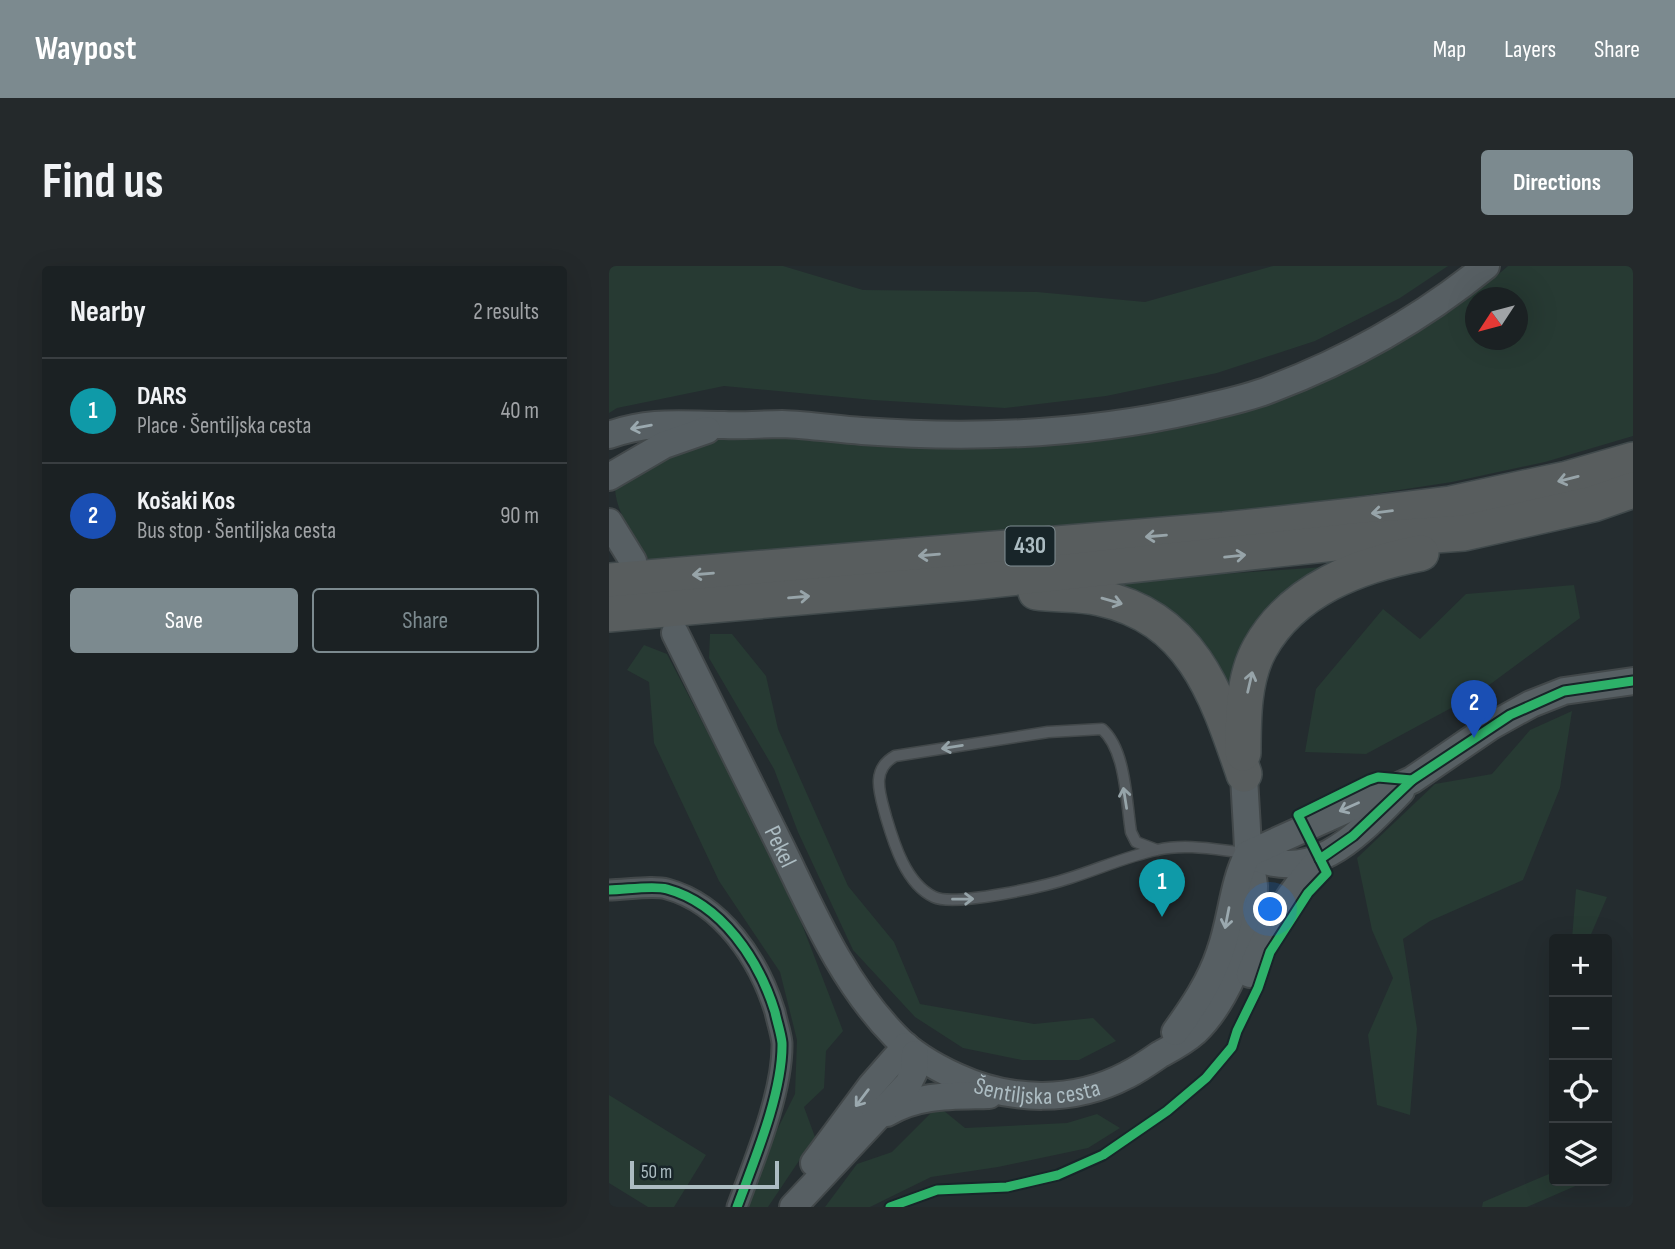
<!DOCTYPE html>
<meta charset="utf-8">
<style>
:root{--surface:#1b2123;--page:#24292b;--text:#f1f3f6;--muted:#a0a3a6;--line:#393e41;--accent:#7c8a8f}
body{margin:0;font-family:"Sofia Sans Condensed",sans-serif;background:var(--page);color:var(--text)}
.controls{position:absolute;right:21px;bottom:21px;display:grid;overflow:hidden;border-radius:7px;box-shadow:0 7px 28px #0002}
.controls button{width:63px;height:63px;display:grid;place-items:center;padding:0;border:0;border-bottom:2px solid var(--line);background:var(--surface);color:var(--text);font:35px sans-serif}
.compass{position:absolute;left:856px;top:21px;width:63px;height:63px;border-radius:50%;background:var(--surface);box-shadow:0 7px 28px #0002;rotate:234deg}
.scale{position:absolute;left:21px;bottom:18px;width:149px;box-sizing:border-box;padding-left:7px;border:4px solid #acbcc2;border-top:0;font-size:19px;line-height:24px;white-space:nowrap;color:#acbcc2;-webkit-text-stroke:5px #182529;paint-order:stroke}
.you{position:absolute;left:662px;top:644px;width:24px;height:24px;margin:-18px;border:5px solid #fff;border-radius:50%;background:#1a73e8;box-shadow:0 0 0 10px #1a73e833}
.badge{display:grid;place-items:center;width:46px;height:46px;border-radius:50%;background:var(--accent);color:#fff;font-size:23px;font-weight:700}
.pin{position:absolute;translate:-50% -58px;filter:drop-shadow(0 2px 4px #0008)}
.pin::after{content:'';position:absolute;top:37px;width:24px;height:21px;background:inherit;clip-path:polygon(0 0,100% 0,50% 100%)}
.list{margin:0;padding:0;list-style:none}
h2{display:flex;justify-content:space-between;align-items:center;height:91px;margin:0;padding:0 28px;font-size:30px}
h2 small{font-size:23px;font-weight:400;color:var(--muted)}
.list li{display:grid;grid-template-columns:46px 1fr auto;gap:21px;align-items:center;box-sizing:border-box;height:105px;padding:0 28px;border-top:2px solid var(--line)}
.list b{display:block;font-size:26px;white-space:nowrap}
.list p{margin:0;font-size:23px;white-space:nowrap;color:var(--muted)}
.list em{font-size:23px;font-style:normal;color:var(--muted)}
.actions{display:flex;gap:14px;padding:21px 28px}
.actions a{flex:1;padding:16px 0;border:2px solid var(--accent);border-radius:7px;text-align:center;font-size:24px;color:var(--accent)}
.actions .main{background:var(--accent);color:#fff}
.icon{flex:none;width:38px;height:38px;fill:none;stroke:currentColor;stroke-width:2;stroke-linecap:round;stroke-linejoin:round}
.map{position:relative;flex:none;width:1024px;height:941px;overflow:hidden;border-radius:7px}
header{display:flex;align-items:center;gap:42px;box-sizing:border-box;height:98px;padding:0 35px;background:var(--accent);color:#fff}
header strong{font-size:33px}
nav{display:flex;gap:38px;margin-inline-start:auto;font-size:24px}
.intro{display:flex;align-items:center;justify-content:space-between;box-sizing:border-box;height:168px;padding:0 42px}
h1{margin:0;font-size:49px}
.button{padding:18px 32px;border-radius:7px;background:var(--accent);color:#fff;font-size:24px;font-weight:700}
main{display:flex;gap:42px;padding:0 42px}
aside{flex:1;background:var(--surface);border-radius:7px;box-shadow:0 7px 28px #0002}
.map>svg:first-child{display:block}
.green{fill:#273a33;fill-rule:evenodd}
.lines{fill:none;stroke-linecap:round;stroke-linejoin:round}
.lane-casing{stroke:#42484a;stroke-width:13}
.street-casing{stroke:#42484a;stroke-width:23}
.secondary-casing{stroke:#42484a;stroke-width:30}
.highway-casing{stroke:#40494b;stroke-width:38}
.lane{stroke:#545a5e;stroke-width:10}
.street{stroke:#545a5e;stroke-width:19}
.secondary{stroke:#575f63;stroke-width:26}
.highway{stroke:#585d5e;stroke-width:35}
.cycleway-casing{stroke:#182529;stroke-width:13}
.cycleway{stroke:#2db169;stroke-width:9}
.oneway{stroke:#9ba9af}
.oneway2{stroke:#97a4a9}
.oneway3{stroke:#96a4a9}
.labels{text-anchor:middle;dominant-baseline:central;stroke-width:6;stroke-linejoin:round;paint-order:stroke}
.shield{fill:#182529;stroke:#808f94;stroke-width:2}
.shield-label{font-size:23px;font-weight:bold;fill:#acbcc2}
.street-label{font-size:24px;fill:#acbcc2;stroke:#182529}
</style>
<header>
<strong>Waypost</strong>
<nav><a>Map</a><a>Layers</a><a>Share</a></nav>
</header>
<div class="intro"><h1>Find us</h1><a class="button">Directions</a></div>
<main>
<aside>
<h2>Nearby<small>2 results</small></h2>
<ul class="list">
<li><span class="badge" style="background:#0f9aa8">1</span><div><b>DARS</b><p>Place · Šentiljska cesta</p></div><em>40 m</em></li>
<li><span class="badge" style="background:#1a4fb4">2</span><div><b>Košaki Kos</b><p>Bus stop · Šentiljska cesta</p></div><em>90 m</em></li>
</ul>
<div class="actions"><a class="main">Save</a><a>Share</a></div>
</aside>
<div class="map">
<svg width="1024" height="941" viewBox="0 0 1024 941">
<rect width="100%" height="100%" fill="#242c2f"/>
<g class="green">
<polygon points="0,0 174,0 254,24 428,26 536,36 664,0 839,0 791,32 706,75 608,107 497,130 396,142 264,134 115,120 8,142 0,147"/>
<path d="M 899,0 L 1024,0 L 1024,170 L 936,196 L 843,216 L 660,244 L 67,296 L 40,294 C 26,271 8,250 6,223 C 29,200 62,184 93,175 C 103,173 115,174 125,173 C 164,171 202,174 241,176 C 277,178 312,178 348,178 C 405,179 465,180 522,171 C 654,152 800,89 899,0 ZM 866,32 L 908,32 L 908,74 L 866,74 Z"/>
<polygon points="730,300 711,314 629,445 490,321 585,310"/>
<polygon points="965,319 971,352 868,428 757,488 696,486 707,423 774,343 811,373 857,328"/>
<polygon points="101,368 123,368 157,410 169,463 239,620 285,676 311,738 425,758 484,752 507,775 470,794 413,794 354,782 306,751 244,684 189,566 165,503 100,392"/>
<polygon points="35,379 58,388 129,525 192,656 234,765 217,785 215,822 195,841 206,871 159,941 137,941 145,910 186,828 188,774 171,706 110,615 45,477 40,416 18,404"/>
<polygon points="963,445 951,522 914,614 821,655 794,673 808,763 801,849 768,839 759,769 784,712 763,664 748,592 826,518 883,508 921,464"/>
<polygon points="967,623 998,631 980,673 963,673"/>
<polygon points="0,829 97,889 65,941 39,941 0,917"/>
<polygon points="329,840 356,862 458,857 488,848 511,862 479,882 389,901 322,911 261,941 216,941 248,898 283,886"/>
<polygon points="945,886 945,915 978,915 918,941 873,941 874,936 940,908"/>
</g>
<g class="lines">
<g class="lane-casing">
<path id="lane" d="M 548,584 L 527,576 L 522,566 C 517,535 517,484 493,463 L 439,466 L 286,490 C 261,504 271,528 277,551 C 285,578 297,618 325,631 C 346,641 437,620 461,612 C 490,603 518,590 548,584 C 578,577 608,584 638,587"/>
</g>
<g class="street-casing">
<path id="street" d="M 0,624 C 16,624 44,619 58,623 C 113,638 150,694 166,746 C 168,756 172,767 173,777 C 174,826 145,895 128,941"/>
</g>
<g class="secondary-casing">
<g id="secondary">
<path d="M 0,169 C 43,154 72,159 115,159 C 134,160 154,158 173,158 C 200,159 226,163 253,165 C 364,173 475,169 585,144 C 610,138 637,133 662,123 C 739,94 813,52 877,0"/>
<polyline points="0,211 55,179 98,164"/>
<polyline points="0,256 24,295"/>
<path id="s1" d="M 66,367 C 102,439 137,511 173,583 C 205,649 234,717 286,770 C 303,788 326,801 348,811 C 402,836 465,837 518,809 C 530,803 540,796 550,789 C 563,782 575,776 586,766 C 607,746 623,715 632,688 C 639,667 645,642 645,620 C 644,607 640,595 639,583 C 638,558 636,533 635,508"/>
<path d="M 639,588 C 703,621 750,568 792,525"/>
<path d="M 641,708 C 659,662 677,630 711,593"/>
<path d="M 566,766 C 584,741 601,716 611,686 C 623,653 623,619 639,588 L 803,514 L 882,460 L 922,438 L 955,425 L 1024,415"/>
<path d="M 278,847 C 309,828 344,830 380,829"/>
<polyline points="205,897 262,820 297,780"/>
<polyline points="184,941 299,818 305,806 306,788"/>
</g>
</g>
<g class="highway-casing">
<g id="highway">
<polyline points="0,315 615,264 744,250 841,238 958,213 1024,194"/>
<path d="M 427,326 C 448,329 470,327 491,332 C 584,352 608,429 635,508"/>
<polyline points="0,348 363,316 754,274 855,267 984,238 1024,224"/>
<path d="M 634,487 C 634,453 634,412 651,382 C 684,323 750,299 812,287"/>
</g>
</g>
<use href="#lane" class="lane"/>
<use href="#street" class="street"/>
<use href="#secondary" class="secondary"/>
<use href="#highway" class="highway"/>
<g class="cycleway-casing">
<g id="cycleway">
<polyline points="711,593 744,570 803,514 901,449 955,425 1024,415"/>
<path d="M 0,624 C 16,624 44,619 58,623 C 113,638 150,694 166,746 C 168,756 172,767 173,777 C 174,826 145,895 128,941"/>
<polyline points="281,941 328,924 398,921 449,909 494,889 558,845 597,812 623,781 628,765 649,722 661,686 699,627 718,607 689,549 760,514 769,511 803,514"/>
</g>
</g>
<use href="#cycleway" class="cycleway"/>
</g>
<defs><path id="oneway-shaft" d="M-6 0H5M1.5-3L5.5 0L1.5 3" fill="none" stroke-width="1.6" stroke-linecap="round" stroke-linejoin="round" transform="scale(1.75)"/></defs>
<g class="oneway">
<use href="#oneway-shaft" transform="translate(32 161) rotate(170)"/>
<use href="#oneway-shaft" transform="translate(740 541) rotate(156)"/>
<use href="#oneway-shaft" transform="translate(618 652) rotate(101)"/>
<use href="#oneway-shaft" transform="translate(253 832) rotate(127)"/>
</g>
<g class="oneway2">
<use href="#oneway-shaft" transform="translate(959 213) rotate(166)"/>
<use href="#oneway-shaft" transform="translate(773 246) rotate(173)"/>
<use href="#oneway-shaft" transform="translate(547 270) rotate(175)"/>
<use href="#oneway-shaft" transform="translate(320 289) rotate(175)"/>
<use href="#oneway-shaft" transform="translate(626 290) rotate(-6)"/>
<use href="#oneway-shaft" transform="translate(94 308) rotate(175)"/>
<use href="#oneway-shaft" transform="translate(190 331) rotate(-5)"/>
<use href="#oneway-shaft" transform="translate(503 335) rotate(16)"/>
<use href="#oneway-shaft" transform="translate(641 416) rotate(-77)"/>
</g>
<g class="oneway3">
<use href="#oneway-shaft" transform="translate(343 481) rotate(171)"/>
<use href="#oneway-shaft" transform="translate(516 532) rotate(-99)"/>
<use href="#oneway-shaft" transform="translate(354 633) rotate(-1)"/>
</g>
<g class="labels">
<rect class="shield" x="396.5" y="260.5" width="49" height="39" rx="5"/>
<g class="shield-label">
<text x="421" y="280">430</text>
</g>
<g class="street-label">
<text stroke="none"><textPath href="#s1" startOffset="238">Pekel</textPath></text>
<text stroke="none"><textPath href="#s1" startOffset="618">Šentiljska cesta</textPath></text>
</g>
</g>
</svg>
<div class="controls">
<button>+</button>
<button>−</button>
<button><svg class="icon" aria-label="locate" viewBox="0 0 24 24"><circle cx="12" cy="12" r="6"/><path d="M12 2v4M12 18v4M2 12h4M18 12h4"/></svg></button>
<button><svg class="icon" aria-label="layers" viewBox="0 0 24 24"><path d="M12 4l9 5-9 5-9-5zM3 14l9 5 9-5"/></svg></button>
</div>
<svg class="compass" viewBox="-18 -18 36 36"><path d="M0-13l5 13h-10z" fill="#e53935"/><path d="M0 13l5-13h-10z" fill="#a0a3a6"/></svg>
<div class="scale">50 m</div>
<div class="you"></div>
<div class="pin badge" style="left:553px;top:651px;background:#0f9aa8">1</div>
<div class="pin badge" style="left:865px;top:472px;background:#1a4fb4">2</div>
</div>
</main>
